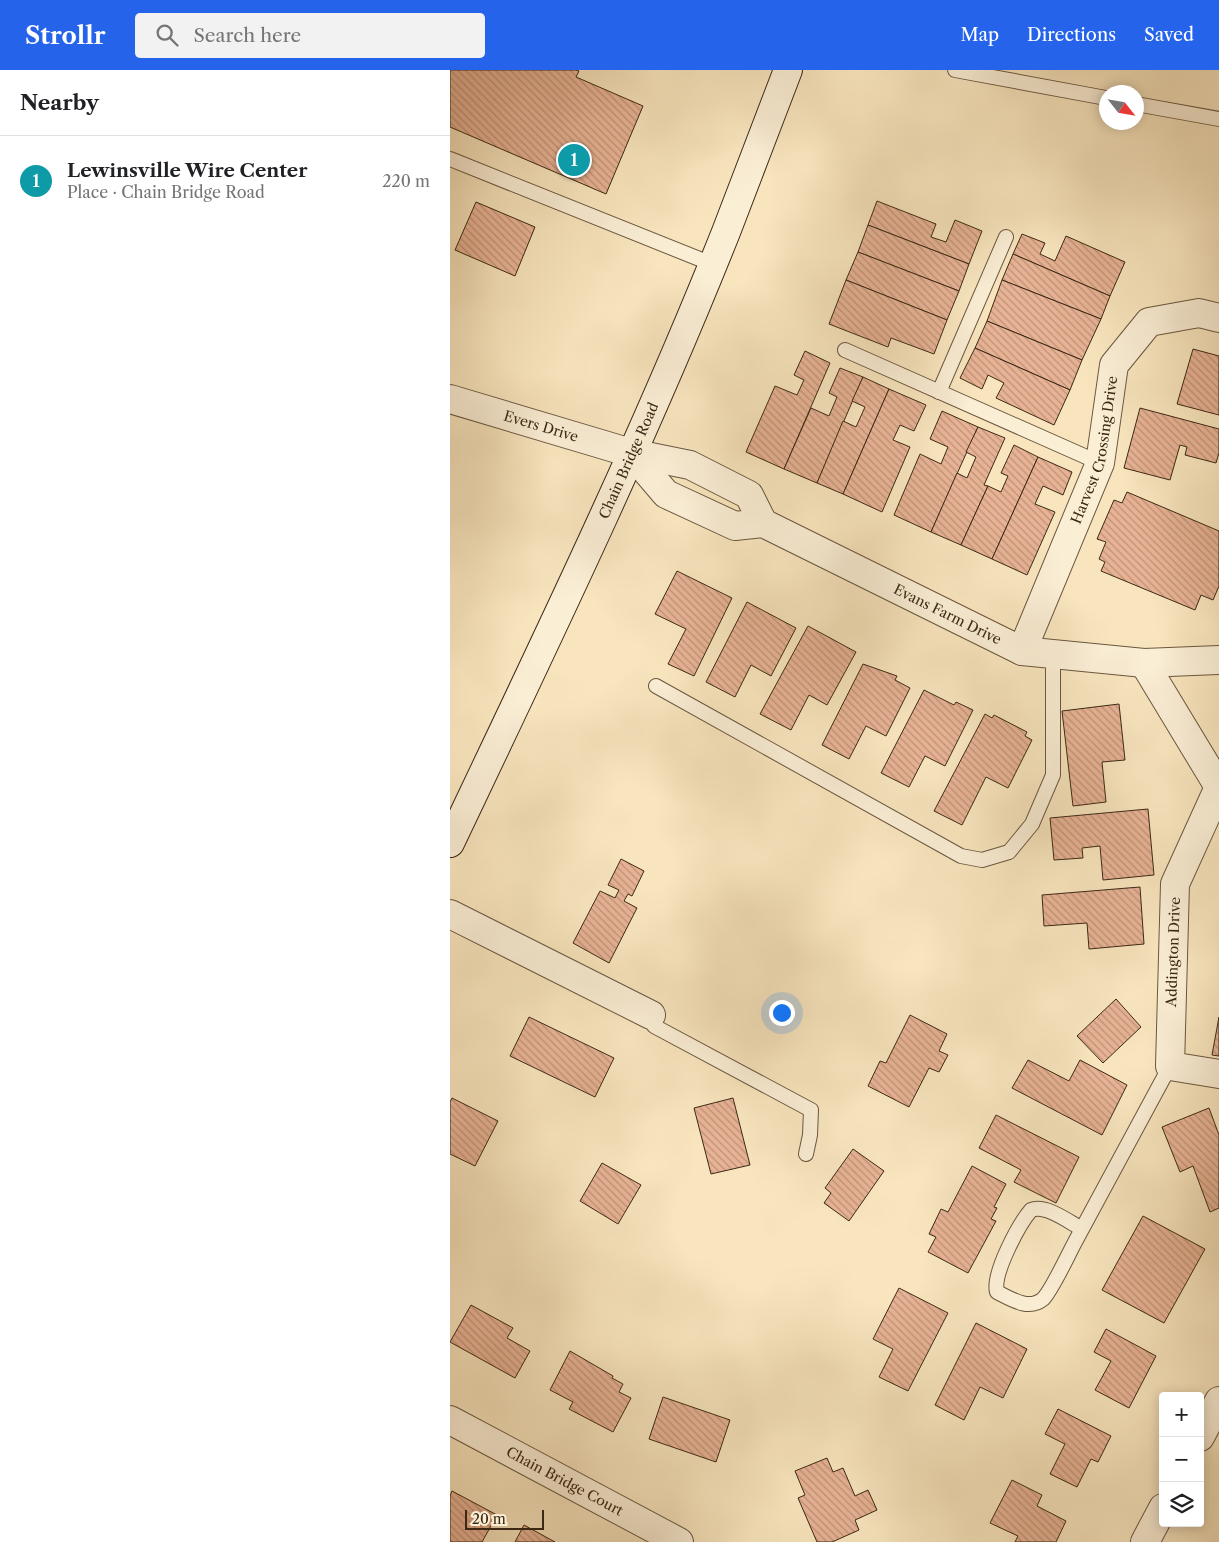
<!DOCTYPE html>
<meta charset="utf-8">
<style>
:root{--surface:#fff;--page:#f2f2f2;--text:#202124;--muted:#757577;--line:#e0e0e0;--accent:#2563eb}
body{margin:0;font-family:"Libre Caslon Text",serif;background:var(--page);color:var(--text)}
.controls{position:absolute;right:15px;bottom:15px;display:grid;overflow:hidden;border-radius:5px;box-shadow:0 2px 12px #0003}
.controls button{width:45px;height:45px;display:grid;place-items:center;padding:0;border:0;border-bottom:1px solid var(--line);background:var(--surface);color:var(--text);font:25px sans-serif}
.compass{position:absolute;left:649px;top:15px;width:45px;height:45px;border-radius:50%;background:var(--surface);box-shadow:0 2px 12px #0003;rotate:121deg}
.scale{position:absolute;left:15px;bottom:12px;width:79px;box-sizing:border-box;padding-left:5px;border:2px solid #3c2815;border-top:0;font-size:14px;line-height:18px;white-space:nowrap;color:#3c2815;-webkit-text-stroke:4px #faeed5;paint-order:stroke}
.you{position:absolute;left:331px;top:942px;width:18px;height:18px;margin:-12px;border:4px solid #fff;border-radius:50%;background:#1a73e8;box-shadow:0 0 0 8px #1a73e833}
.badge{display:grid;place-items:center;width:32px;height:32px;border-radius:50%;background:var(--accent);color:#fff;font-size:16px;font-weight:700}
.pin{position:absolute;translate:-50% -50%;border:2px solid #fff;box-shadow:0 1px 5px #0006}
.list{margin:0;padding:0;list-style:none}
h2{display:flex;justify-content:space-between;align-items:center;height:65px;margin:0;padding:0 20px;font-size:21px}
h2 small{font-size:16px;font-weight:400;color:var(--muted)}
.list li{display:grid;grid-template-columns:32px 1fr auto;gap:15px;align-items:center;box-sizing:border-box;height:90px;padding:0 20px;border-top:1px solid var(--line)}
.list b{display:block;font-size:19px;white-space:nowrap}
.list p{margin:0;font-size:16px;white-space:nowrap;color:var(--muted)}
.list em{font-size:16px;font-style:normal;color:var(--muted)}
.icon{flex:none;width:28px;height:28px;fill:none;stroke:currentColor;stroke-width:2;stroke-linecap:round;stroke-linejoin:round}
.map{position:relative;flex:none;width:769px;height:1472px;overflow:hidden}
header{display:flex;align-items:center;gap:30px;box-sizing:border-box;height:70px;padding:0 25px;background:var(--accent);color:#fff}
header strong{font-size:24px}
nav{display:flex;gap:28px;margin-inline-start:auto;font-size:18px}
.search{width:350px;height:45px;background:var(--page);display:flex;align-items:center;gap:12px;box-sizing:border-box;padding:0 18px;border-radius:5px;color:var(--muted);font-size:19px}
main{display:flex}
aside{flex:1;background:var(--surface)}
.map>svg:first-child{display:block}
.building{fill:url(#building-back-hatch);stroke:#3c2815}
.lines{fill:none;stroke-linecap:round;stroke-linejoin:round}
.service-casing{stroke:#6b573f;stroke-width:16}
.minor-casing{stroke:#6b573f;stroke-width:30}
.secondary-casing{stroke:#3c2815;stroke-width:30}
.service{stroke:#faeed5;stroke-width:14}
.minor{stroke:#faeed5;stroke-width:28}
.secondary{stroke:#faeed5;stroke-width:28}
.labels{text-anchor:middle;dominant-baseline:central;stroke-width:4.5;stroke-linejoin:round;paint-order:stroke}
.street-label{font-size:14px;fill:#3c2815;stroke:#faeed5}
</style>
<header>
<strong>Strollr</strong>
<div class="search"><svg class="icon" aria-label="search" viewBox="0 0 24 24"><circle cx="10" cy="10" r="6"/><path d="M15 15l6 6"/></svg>Search here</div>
<nav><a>Map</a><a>Directions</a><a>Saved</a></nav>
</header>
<main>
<aside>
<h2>Nearby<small></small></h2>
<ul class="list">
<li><span class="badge" style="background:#0f9aa8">1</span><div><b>Lewinsville Wire Center</b><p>Place · Chain Bridge Road</p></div><em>220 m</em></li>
</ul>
</aside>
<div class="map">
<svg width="769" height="1472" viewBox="0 0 769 1472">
<defs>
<pattern id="building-back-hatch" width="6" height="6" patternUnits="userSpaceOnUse" patternTransform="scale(1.25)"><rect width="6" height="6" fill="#e8b395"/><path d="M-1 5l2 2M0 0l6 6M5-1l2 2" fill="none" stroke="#bd9278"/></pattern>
</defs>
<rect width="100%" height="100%" fill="#f8e5be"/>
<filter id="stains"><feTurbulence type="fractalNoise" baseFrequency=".004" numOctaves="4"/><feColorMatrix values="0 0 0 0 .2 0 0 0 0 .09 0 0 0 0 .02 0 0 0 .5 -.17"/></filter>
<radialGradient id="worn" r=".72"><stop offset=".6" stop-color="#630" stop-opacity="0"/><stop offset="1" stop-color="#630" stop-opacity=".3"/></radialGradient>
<g class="building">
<polygon points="0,0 126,0 129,1 126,7 193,36 156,124 0,57"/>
<polygon points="427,131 486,154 481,167 496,172 505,150 532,161 519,194 418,155"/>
<polygon points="26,132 85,157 65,206 5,180"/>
<polygon points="418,155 519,194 509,221 408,182"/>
<polygon points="572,164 595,173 590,184 605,191 616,166 675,192 660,226 563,184"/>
<polygon points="408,182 509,221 497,250 396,210"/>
<polygon points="563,184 660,226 651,249 552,210"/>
<polygon points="396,210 497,250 484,284 441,268 438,277 379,254"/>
<polygon points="552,210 651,249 632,290 537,251"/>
<polygon points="537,251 632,290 620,320 525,278"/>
<polygon points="525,278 620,320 604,355 546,328 554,313 538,305 532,319 510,308"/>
<polygon points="743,279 769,286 769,345 727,334"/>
<polygon points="355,281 380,293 334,399 296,382 325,316 347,325 354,310 344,305"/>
<polygon points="390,298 413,307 367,413 334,399 361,338 379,346 387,327 379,323"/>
<polygon points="413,307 439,319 393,424 367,413 393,351 406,357 415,337 402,331"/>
<polygon points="439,319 476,335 464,361 450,355 443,370 460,377 432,442 393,424"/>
<polygon points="690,338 769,359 769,383 766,393 735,385 737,377 730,375 720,410 674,398"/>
<polygon points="492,341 528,357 481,462 444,445 470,384 491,394 498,377 480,369"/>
<polygon points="528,357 555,368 534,415 538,416 511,475 481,462 507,403 517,408 526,387 516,382"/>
<polygon points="564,375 588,387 542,489 511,475 538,416 551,422 558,406 551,403"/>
<polygon points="588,387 622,402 613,425 593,416 585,434 605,442 577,505 542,489"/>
<polygon points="677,422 769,461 769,516 763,530 751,525 745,540 651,501 655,492 649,489 656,472 647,469 664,430 672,433"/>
<polygon points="227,501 282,528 244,606 218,594 236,559 205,544"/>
<polygon points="297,532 346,558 321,606 301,595 285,627 256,612"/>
<polygon points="358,556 406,582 377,635 359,625 341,660 310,644"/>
<polygon points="413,594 447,606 445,610 460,618 436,666 416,656 399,689 372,675"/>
<polygon points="474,620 504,635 506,632 523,640 495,696 475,686 459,717 431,703"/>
<polygon points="669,634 675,690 652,692 656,732 623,736 612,641"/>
<polygon points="535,644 542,648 544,645 577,662 575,666 582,670 558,718 536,707 512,755 484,741"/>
<polygon points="698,739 704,805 653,810 650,776 632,778 633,788 604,790 600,748"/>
<polygon points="171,789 194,801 182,826 178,824 174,831 187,838 159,893 123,873 150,821 165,828 169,820 158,815"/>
<polygon points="690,817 694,874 639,879 637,853 594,856 592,825"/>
<polygon points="666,929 691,957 653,993 627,966"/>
<polygon points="460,945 497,964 489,981 498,985 489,1002 479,998 459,1037 418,1016 430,991 436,993"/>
<polygon points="79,947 164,988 145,1027 60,986"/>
<polygon points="769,947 769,986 762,985"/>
<polygon points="578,990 619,1011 630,990 677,1015 652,1065 562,1018"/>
<polygon points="2,1028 48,1051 25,1096 0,1084 0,1032"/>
<polygon points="283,1028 300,1095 261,1104 244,1038"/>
<polygon points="759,1038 769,1065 769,1138 760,1142 743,1096 730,1102 712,1057"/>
<polygon points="546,1045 629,1087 606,1133 564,1112 571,1100 529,1078"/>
<polygon points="403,1079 434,1101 399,1151 374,1133 381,1123 375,1118"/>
<polygon points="152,1093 191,1115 168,1154 130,1131"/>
<polygon points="522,1096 556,1114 544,1137 547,1138 541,1149 546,1151 518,1203 478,1182 486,1167 479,1164 491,1139 498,1142"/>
<polygon points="693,1146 755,1179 714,1253 652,1220"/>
<polygon points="449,1218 498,1243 458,1321 429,1307 443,1279 423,1269"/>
<polygon points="21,1235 63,1258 57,1268 80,1281 65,1308 0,1272"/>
<polygon points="526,1253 577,1279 553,1328 530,1317 514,1350 485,1335"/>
<polygon points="656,1259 706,1286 679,1338 645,1320 661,1291 644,1282"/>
<polygon points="120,1281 163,1306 162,1308 173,1314 169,1322 181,1328 163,1362 119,1339 123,1332 100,1320"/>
<polygon points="213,1327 280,1350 266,1392 199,1369"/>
<polygon points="608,1339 661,1366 648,1392 641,1389 627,1417 600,1404 615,1374 595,1364"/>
<polygon points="377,1388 383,1402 393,1398 405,1426 418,1420 427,1440 405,1450 409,1460 382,1472 367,1472 348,1428 355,1425 345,1401"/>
<polygon points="562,1410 592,1425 587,1436 616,1451 606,1472 565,1472 568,1466 540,1453"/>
<polygon points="2,1421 47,1445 32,1472 0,1472 0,1426"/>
<polygon points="74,1455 105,1472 65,1472"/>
</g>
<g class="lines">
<g class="service-casing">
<g id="service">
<polyline points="505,0 656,28"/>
<polyline points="686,34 769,49"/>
<polyline points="0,89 262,194"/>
<polyline points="395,280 650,393"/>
<polyline points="489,322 556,167"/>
<polyline points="206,616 511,786 532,790 559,782 582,754 603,705 603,584"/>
<polyline points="201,945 204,956 361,1040 360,1065 356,1084"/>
<path d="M 632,1159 C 619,1152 596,1134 581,1140 C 569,1154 542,1204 547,1222 C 561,1229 579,1241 593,1229 C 602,1220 618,1185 625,1172 C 657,1113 688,1055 720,996"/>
</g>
</g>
<g class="minor-casing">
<g id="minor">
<path id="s1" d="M 0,329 L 181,383 L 240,395 L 299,425 L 313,453"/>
<path id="s2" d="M 181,383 L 216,424 L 285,456 L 313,453 L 572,581 L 694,593 L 769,590"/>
<path id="s3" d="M 572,581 L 650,393 L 664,295 L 699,252 L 749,243 L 769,248"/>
<polyline points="694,593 769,717"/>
<polyline points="769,717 725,814 720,996 769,1004"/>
<polyline points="0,844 201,945"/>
<path id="s4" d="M 0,1350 L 229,1472"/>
<polyline points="750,1367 769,1331"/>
<polyline points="695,1472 713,1438"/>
</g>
</g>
<g class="secondary-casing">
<g id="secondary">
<path id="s5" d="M 0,773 C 96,571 193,370 276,162 C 297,108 317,54 338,0"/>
</g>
</g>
<use href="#service" class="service"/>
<use href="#minor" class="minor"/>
<use href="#secondary" class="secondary"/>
</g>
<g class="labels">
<g class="street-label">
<text stroke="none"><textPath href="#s1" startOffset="95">Evers Drive</textPath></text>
<text stroke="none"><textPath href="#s3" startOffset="215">Harvest Crossing Drive</textPath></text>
<text stroke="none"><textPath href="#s5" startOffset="422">Chain Bridge Road</textPath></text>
<text stroke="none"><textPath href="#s2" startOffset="364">Evans Farm Drive</textPath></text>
<text transform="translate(723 882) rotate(-88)">Addington Drive</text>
<text stroke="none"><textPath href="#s4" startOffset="130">Chain Bridge Court</textPath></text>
</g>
</g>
<rect width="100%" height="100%" filter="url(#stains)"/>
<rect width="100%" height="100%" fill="url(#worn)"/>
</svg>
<div class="controls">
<button>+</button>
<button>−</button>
<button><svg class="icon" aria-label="layers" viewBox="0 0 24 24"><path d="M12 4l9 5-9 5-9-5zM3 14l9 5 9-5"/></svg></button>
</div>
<svg class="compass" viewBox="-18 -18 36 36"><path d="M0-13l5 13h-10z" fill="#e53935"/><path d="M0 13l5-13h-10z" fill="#757577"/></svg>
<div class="scale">20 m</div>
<div class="you"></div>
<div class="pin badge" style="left:124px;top:90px;background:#0f9aa8">1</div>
</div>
</main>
